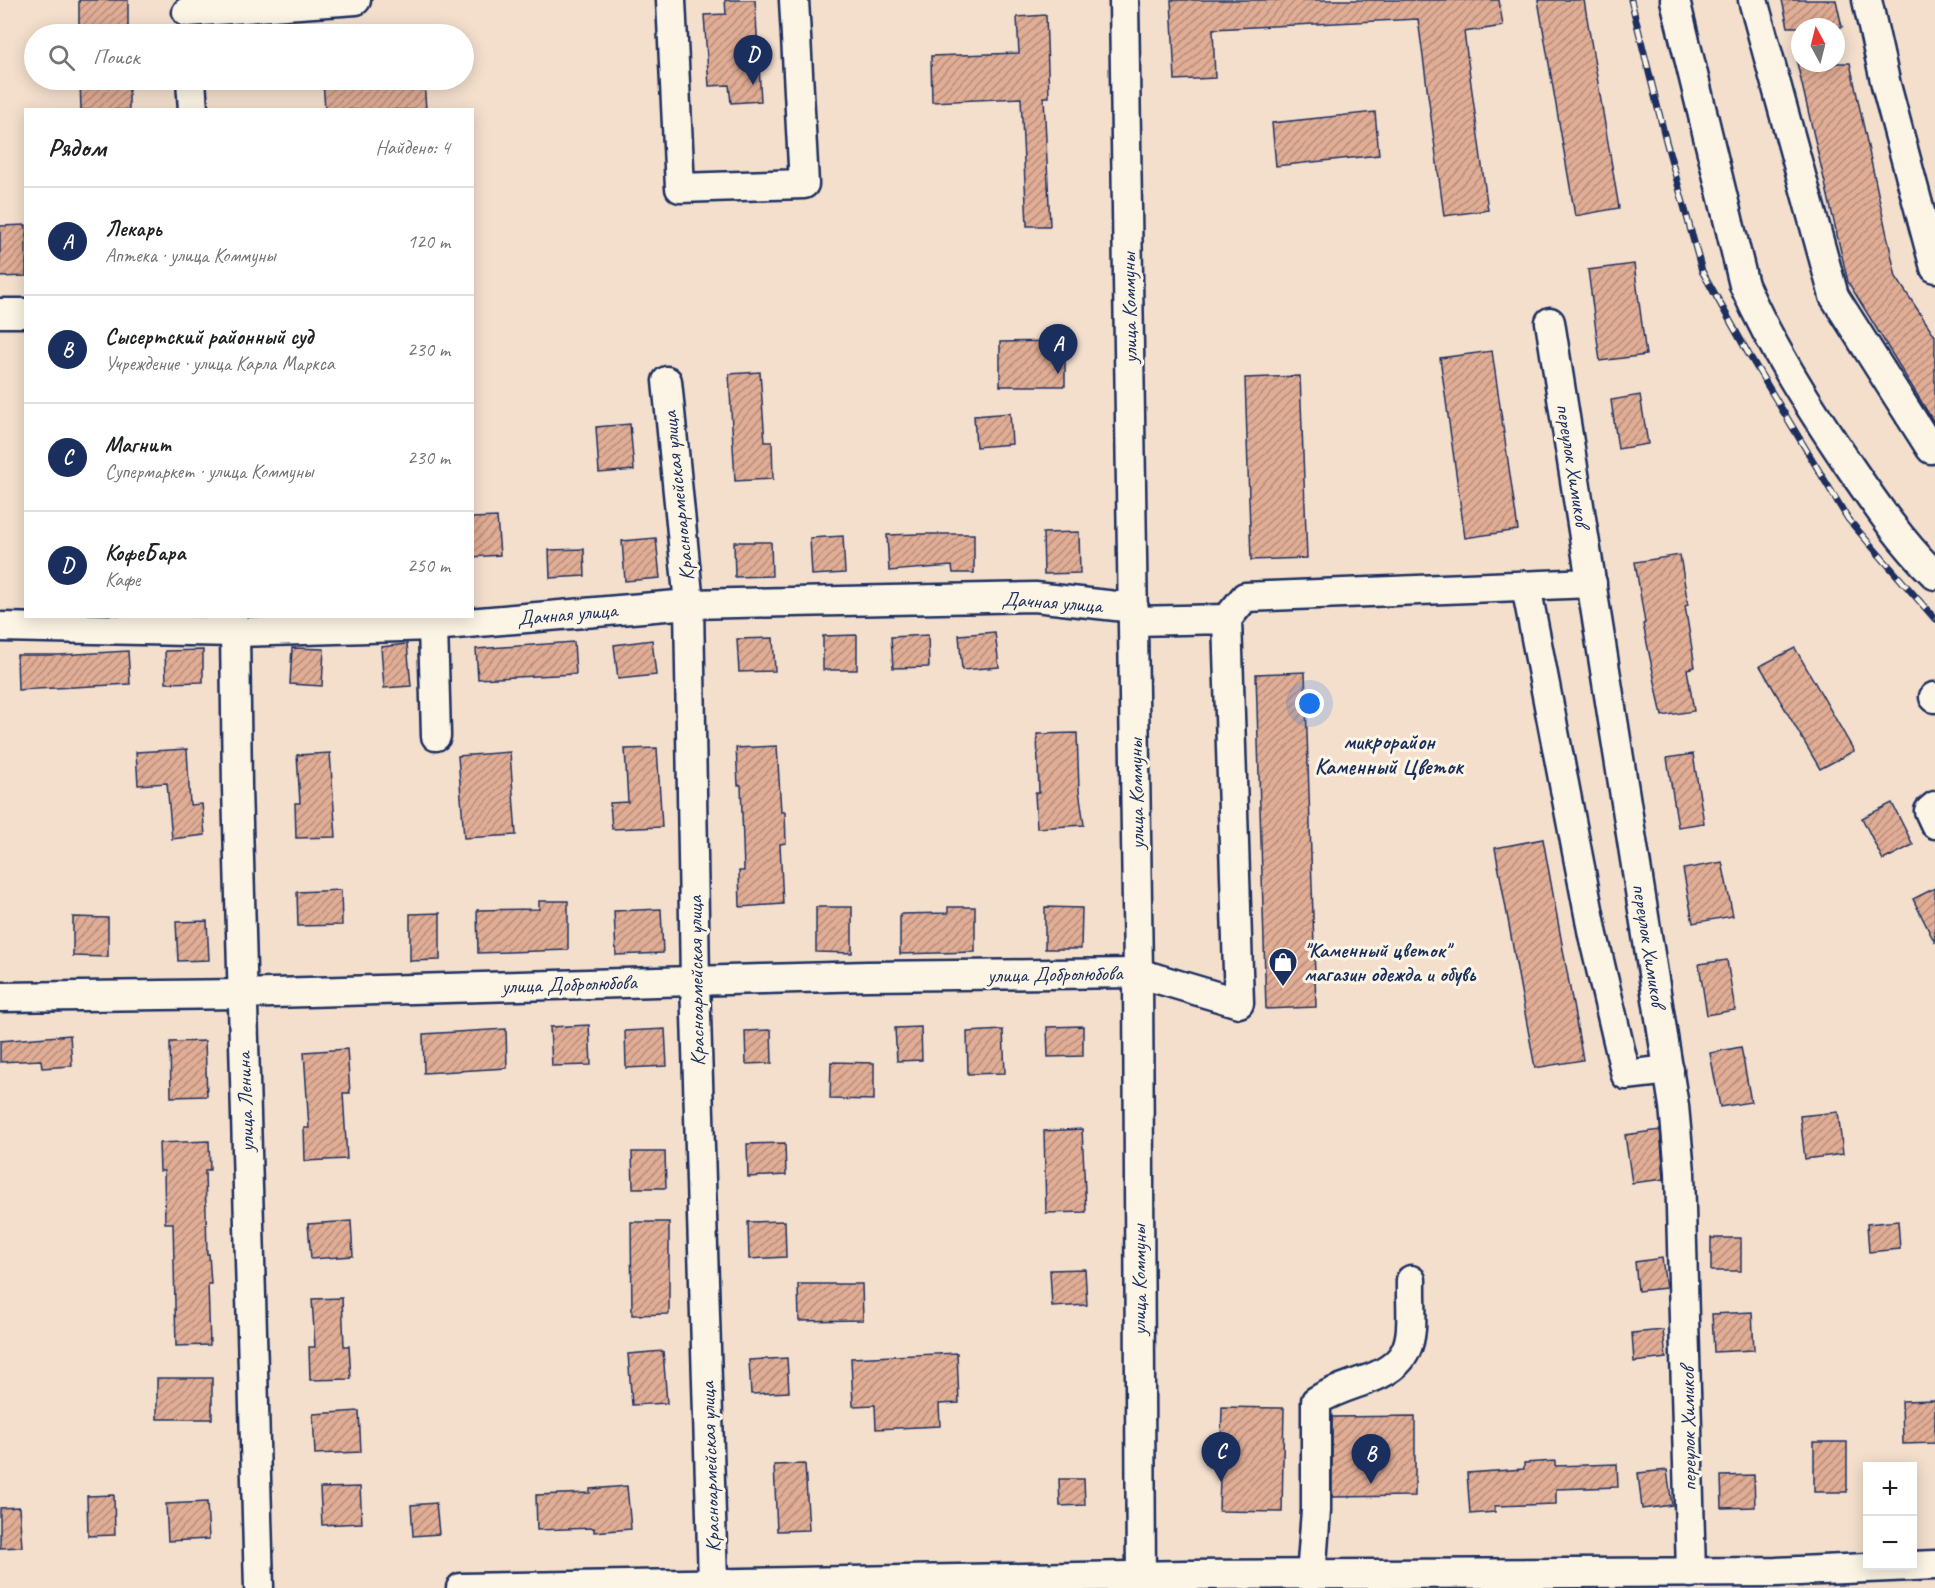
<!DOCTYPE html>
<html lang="ru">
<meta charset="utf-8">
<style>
:root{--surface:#fff;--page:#f2f2f2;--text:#202124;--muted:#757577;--line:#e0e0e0;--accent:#1b2f5e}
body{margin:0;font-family:Caveat,sans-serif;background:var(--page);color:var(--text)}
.controls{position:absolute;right:18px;bottom:18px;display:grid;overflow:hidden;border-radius:0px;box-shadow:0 3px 15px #0003}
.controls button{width:54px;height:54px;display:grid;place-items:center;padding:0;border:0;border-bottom:2px solid var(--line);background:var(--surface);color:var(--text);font:30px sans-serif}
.compass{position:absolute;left:1791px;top:18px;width:54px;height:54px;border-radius:50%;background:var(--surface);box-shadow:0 3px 15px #0003;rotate:353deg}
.you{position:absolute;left:1310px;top:704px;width:21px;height:21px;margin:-15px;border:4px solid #fff;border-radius:50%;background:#1a73e8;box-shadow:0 0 0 9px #1a73e833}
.badge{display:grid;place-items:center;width:39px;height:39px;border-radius:50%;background:var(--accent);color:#fff;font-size:20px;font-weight:700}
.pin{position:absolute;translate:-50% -50px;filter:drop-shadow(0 2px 3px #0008)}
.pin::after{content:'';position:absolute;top:32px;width:21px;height:18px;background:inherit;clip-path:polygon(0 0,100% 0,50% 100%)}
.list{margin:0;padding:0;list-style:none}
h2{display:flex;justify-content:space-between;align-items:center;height:78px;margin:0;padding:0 24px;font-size:26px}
h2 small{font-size:20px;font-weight:400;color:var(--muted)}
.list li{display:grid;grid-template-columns:39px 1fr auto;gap:18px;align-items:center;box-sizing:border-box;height:108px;padding:0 24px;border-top:2px solid var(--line)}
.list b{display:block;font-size:22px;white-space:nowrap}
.list p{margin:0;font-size:20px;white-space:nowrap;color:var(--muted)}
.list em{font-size:20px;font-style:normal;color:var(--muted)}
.icon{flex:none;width:33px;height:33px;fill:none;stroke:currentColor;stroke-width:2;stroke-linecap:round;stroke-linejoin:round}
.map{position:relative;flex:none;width:1935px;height:1588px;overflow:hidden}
.search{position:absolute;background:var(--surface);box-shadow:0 3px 15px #0003;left:24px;top:24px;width:450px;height:66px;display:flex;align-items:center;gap:15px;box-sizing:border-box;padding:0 21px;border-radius:33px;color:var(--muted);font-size:22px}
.panel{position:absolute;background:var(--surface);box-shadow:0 3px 15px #0003;left:24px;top:108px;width:450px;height:510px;border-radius:0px}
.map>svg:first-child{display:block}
.building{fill:url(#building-hatch);stroke:#1b2f5e;stroke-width:1.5}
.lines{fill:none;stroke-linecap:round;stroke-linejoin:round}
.minor-casing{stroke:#1b2f5e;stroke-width:33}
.minor{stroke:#fcf5e5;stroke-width:28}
.rail-casing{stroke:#1b2f5e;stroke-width:7}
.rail{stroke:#fcf5e5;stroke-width:4.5;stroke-dasharray:14;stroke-linecap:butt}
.labels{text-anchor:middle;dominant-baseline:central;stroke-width:6;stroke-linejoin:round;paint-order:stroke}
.street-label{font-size:21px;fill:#1b2f5e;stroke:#fcf5e5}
.poi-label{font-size:21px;font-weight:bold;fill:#1b2f5e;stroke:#fcf5e5;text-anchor:start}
.neighbourhood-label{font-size:22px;font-weight:bold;fill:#1b2f5e;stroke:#fcf5e5}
</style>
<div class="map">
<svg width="1935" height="1588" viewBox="0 0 1935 1588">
<defs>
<pattern id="building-hatch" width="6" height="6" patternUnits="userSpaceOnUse" patternTransform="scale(1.5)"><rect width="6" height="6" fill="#e1ad95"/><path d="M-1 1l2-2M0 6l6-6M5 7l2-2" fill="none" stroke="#b68d7d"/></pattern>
</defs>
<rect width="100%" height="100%" fill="#f4dfcd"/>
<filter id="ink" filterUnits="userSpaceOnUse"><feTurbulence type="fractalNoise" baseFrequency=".0167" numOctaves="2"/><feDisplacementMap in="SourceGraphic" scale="12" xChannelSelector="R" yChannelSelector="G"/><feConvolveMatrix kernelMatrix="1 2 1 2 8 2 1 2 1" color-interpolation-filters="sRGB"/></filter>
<g filter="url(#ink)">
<g class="building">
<rect x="79" y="0" width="49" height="34"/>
<polygon points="725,0 755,0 761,101 731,103 729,85 709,86 704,15 726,14"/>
<polygon points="1171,0 1499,0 1503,26 1464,32 1488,210 1444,216 1418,19 1213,29 1215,78 1175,80"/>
<polygon points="1538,0 1584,0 1619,208 1575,216"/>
<polygon points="1782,0 1836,0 1842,27 1788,27"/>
<polygon points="1046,15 1049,97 1044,97 1050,226 1027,226 1021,98 932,102 931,56 1019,53 1017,17"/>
<polygon points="1797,63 1850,63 1896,277 1935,336 1935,424 1848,282"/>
<polygon points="80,80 129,80 129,110 81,110"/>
<polygon points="323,80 424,80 426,110 325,110"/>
<polygon points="1375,112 1379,155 1276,166 1272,123"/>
<polygon points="26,225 26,276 0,277 0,226"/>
<polygon points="1634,264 1646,355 1600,361 1588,270"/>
<polygon points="1065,341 1065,386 1000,386 1000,342"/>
<polygon points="1492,351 1518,530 1465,538 1440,358"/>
<polygon points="760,372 765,442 772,442 773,479 735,481 729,374"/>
<polygon points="1300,376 1307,558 1251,560 1245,378"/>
<polygon points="1640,395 1648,444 1618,449 1611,400"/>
<polygon points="1010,413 1012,444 976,447 974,416"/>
<polygon points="630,424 634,470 599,473 596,427"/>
<polygon points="497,517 500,555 472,557 472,518"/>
<polygon points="1079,532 1080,573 1044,574 1043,533"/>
<polygon points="918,534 974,534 974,573 953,573 952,566 889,571 887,535"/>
<polygon points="843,536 845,573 812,575 810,538"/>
<polygon points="656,538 660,578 625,581 622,541"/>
<polygon points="734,542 771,542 772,576 735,577"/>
<polygon points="584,549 585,576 550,578 549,550"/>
<polygon points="1680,555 1688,605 1685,606 1695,667 1687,669 1694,711 1662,716 1643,624 1645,623 1635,562"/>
<polygon points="995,632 999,667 962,670 959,635"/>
<polygon points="857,635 857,670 823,670 823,636"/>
<polygon points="928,635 929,667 893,668 891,637"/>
<polygon points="773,638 775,671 739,672 737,639"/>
<polygon points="652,640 656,675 618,679 614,645"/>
<polygon points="574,642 576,674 478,679 476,649"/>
<polygon points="407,644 411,686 384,688 381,647"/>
<polygon points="292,648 324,649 322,686 290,684"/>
<polygon points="1795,648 1854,751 1820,769 1760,666"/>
<polygon points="203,650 203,682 166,683 165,651"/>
<polygon points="128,651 130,684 18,690 17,655 60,655"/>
<polygon points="1305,672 1316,1007 1266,1009 1256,674"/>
<polygon points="1077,733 1079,790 1084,825 1037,828 1035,793 1039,793 1037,734"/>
<polygon points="777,746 781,812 785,812 786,843 780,844 783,904 740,907 739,871 744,871 741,785 738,785 736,748"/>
<polygon points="657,748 662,827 612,829 610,803 628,802 625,749"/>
<polygon points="187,749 190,805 202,804 205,835 172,839 167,783 138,785 136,752"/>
<polygon points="510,752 516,835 464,838 458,756"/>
<polygon points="330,753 336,837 296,838 295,803 300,803 297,755"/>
<polygon points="1693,754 1704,823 1678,827 1667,758"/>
<polygon points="1892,803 1913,845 1883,860 1862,818"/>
<polygon points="1543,839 1583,1060 1535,1068 1495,848"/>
<polygon points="1722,862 1733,916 1693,923 1683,869"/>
<polygon points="1935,888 1935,943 1913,899"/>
<polygon points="341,890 342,925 298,926 297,892"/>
<polygon points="539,901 568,901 568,950 478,953 477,910 539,909"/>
<polygon points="816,907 852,907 852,953 816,952"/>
<polygon points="948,907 975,907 975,952 900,954 900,914 948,913"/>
<polygon points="1045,907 1082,908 1081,949 1045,949"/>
<polygon points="661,909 663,953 616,955 614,911"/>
<polygon points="440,913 440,960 410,961 410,914"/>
<polygon points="73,917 108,918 108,957 73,956"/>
<polygon points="207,921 209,960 178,961 176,922"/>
<polygon points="1727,960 1735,1010 1707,1015 1699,964"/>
<polygon points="589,1025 591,1065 552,1066 550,1027"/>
<polygon points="1083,1026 1083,1056 1048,1057 1047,1027"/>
<polygon points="921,1027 922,1060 897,1061 895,1028"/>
<polygon points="506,1029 507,1068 424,1073 423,1034"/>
<polygon points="665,1029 667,1066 626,1068 625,1031"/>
<polygon points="771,1030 772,1063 746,1064 745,1031"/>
<polygon points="1003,1030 1005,1073 968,1074 967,1032"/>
<polygon points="70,1035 72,1066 42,1068 41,1060 0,1062 0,1041"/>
<polygon points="205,1041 207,1096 171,1097 170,1042"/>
<polygon points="1741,1047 1751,1102 1720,1107 1710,1053"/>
<polygon points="347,1049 350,1093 343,1093 347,1159 305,1161 304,1128 309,1128 304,1052"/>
<polygon points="831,1062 874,1063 874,1100 830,1099"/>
<polygon points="1838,1112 1843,1154 1805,1159 1800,1116"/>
<polygon points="1082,1129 1086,1212 1046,1213 1044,1131"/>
<polygon points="1660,1130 1664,1179 1632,1183 1625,1135"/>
<polygon points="209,1141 210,1170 205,1170 207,1254 209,1254 211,1284 208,1284 210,1345 176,1346 173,1223 165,1223 164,1171 160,1171 159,1143"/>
<polygon points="785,1143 786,1175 748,1177 747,1144"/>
<polygon points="632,1152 665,1152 666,1188 633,1188"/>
<polygon points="351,1221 353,1256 311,1259 308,1224"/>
<polygon points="785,1221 786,1257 749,1259 748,1222"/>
<polygon points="1898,1221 1900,1249 1869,1252 1867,1224"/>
<polygon points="631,1222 669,1222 669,1314 632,1315"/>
<rect x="1711" y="1238" width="30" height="33"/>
<polygon points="1662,1258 1666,1288 1638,1291 1635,1262"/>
<polygon points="1085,1269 1087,1305 1052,1307 1050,1270"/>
<polygon points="798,1284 862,1284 863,1320 799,1321"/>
<polygon points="342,1298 344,1346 349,1346 351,1379 310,1380 309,1347 315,1347 312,1299"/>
<polygon points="1752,1312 1754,1350 1714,1352 1712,1314"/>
<polygon points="1663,1330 1666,1358 1634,1362 1632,1333"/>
<polygon points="663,1351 667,1403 632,1405 628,1354"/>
<polygon points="957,1353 959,1403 939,1404 940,1426 876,1429 875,1405 853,1406 851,1358"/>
<polygon points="787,1358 789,1392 751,1394 749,1360"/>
<rect x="157" y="1378" width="55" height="41"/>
<polygon points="1935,1400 1935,1443 1903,1444 1902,1401"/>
<polygon points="1222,1407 1284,1408 1282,1512 1219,1511"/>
<polygon points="359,1411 361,1452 315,1454 313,1414"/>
<polygon points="1415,1416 1415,1496 1332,1497 1332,1417"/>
<rect x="1814" y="1442" width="33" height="50"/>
<polygon points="1555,1461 1555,1466 1617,1464 1618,1487 1556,1489 1556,1504 1495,1506 1495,1512 1470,1514 1467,1473 1524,1469 1524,1463"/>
<polygon points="805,1464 809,1530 777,1531 774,1465"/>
<polygon points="1667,1470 1672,1505 1642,1509 1638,1473"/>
<polygon points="1754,1475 1755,1507 1722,1508 1721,1476"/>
<polygon points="1059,1479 1084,1479 1085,1505 1060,1506"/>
<polygon points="627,1486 631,1529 594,1532 594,1528 537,1530 536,1495 590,1493 590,1489"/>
<polygon points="360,1487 362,1523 322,1525 320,1488"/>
<polygon points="114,1495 115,1535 88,1536 87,1496"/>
<polygon points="207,1502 209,1539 168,1541 166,1504"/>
<polygon points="436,1503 439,1534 413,1536 411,1505"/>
<polygon points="19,1507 22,1547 0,1548 0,1508"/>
</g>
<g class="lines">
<g class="minor-casing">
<g id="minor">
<polyline points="671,0 680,188 804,184 794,0"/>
<polyline points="1124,0 1138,973 1141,1588"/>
<path d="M 1675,0 L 1744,285 C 1773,350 1810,408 1850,467 C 1876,505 1902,543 1935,575"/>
<polyline points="1753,0 1834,296 1931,449 1935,448"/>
<polyline points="1867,0 1886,85 1935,268"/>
<polyline points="187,12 356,0"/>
<polyline points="191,80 193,110"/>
<polyline points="0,313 26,313"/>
<polyline points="1550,322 1674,1106 1680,1172 1691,1573"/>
<polyline points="667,381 689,604 695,981 713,1582"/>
<polyline points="1526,586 1593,935 1626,1075 1669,1070"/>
<polyline points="232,616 235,632 237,787 259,1588"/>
<polyline points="1227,619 1245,597 1592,583"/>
<polyline points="433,626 436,736"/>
<polyline points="0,627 235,632 433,626 689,604 1035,597 1134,608"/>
<polyline points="1934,697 1935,698"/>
<polyline points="1935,806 1929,811 1935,824"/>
<polyline points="0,997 242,994 867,976 1138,973 1239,1003 1227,619 1134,621"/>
<path d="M 1311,1577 L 1316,1510 L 1316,1401 C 1332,1391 1346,1387 1363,1381 C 1422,1362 1410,1331 1411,1280"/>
<polyline points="461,1588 1185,1575 1776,1572 1935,1565"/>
</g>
</g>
<use href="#minor" class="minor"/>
<g class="rail-casing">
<polyline id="rail" points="1631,0 1666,141 1702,271 1748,353 1848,519 1935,619"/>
</g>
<use href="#rail" class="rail"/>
</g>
</g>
<defs>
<g id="shop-pin" transform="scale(1.5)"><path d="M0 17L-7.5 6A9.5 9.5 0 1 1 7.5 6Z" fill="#1b2f5e" stroke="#fcf5e5"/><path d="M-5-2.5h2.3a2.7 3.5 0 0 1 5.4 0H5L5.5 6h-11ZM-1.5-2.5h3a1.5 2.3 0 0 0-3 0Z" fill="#fff"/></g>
</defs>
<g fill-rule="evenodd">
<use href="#shop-pin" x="1283" y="962"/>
</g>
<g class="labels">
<g class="street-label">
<text transform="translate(1129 308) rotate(-91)">улица Коммуны</text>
<text transform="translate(1573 465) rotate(81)">переулок Химиков</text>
<text transform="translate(678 496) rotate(-96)">Красноармейская улица</text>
<text transform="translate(1052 602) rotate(4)">Дачная улица</text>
<text transform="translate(567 614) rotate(-5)">Дачная улица</text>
<text transform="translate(1136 794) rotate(-91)">улица Коммуны</text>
<text transform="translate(1649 945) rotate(81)">переулок Химиков</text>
<text transform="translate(1055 974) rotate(-1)">улица Добролюбова</text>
<text transform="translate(696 981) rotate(-91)">Красноармейская улица</text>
<text transform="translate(569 984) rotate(-2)">улица Добролюбова</text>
<text transform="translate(245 1102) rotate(-92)">улица Ленина</text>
<text transform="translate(1139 1280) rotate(-90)">улица Коммуны</text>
<text transform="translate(1688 1429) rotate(-91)">переулок Химиков</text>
<text transform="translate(710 1467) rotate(-92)">Красноармейская улица</text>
</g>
<g class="poi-label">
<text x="1304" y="950">"Каменный цветок"<tspan x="1304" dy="24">магазин одежда и обувь</tspan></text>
</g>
<g class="neighbourhood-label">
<text x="1389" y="742">микрорайон<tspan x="1389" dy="25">Каменный Цветок</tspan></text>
</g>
</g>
</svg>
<div class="controls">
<button>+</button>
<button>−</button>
</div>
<svg class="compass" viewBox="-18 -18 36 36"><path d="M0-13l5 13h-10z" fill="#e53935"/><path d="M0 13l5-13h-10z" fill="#757577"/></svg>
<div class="you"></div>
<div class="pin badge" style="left:1058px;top:374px">A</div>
<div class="pin badge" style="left:1371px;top:1484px">B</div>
<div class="pin badge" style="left:1221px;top:1482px">C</div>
<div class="pin badge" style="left:753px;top:85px">D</div>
<div class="search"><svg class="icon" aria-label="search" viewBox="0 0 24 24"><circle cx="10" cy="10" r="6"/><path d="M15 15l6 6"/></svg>Поиск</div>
<section class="panel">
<h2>Рядом<small>Найдено: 4</small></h2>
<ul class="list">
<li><span class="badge">A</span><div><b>Лекарь</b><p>Аптека · улица Коммуны</p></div><em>120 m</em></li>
<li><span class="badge">B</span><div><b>Сысертский районный суд</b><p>Учреждение · улица Карла Маркса</p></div><em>230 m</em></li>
<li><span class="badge">C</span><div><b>Магнит</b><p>Супермаркет · улица Коммуны</p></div><em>230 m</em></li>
<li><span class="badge">D</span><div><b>КофеБара</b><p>Кафе</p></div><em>250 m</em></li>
</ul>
</section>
</div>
